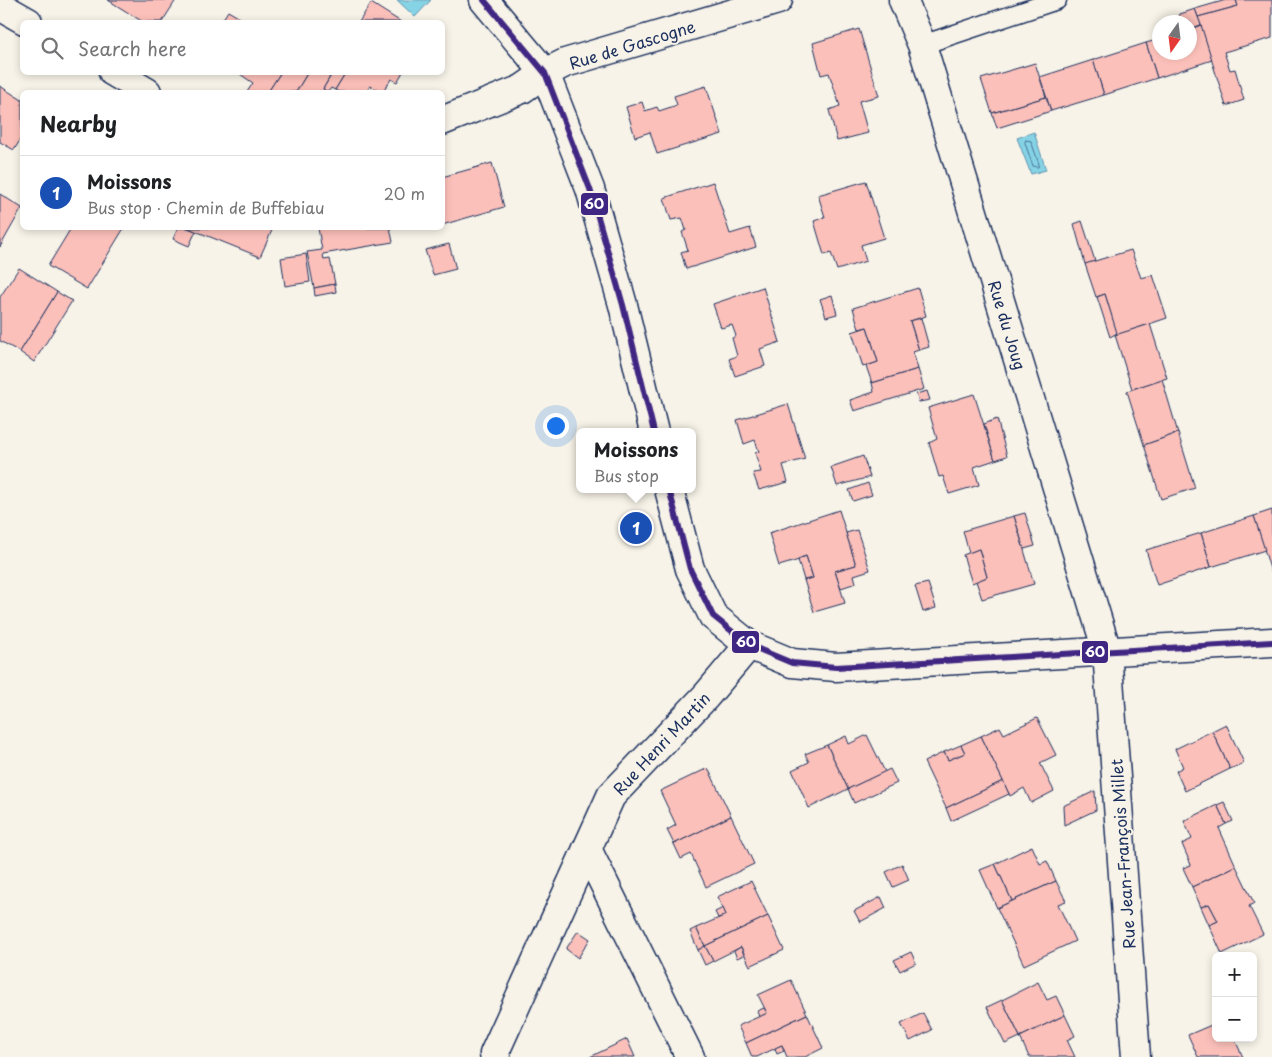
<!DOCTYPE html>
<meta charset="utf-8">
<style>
:root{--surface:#fff;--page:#f2f2f2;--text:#202124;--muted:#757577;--line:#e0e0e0;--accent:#d1495b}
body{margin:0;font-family:"Playpen Sans",sans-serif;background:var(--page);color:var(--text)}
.controls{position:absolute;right:15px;bottom:15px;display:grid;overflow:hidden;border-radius:8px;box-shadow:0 2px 8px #0003}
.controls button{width:45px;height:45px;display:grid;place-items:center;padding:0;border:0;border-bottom:1px solid var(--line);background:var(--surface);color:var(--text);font:25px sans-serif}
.compass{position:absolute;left:1152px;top:15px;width:45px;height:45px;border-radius:50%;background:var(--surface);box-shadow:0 2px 8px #0003;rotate:194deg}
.you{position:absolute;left:555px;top:425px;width:18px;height:18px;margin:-12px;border:4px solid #fff;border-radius:50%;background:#1a73e8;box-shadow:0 0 0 8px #1a73e833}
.badge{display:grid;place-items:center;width:32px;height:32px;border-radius:50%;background:var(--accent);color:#fff;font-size:16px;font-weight:700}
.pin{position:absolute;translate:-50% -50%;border:2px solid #fff;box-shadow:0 1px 5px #0006}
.popup{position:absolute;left:576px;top:428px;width:120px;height:65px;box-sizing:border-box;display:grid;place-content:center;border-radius:8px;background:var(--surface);filter:drop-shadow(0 1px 4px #0005);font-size:16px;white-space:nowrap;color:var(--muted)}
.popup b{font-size:19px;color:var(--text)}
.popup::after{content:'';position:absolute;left:50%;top:100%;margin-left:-10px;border:10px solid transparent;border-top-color:var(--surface)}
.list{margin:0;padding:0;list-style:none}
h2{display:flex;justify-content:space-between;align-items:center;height:65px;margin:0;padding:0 20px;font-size:21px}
h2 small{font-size:16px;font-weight:400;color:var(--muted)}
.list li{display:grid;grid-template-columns:32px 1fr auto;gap:15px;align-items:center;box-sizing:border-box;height:75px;padding:0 20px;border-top:1px solid var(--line)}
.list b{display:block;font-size:19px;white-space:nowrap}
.list p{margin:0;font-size:16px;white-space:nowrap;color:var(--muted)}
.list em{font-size:16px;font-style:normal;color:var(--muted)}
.icon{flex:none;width:28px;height:28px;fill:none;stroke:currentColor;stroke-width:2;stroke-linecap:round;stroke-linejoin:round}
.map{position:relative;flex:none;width:1272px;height:1057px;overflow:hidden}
.search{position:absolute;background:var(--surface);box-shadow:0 2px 8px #0003;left:20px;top:20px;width:425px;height:55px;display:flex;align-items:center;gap:12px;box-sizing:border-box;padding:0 18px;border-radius:8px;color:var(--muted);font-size:19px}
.panel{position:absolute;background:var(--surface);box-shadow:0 2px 8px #0003;left:20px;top:90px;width:425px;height:140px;border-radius:8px}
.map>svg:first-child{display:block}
.water{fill:#86d3e5;stroke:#5b91af}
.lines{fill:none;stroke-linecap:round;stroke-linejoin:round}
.shore{stroke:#467194;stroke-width:1}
.building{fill:#fcc0ba;stroke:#1b2f5e}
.service-casing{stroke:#1b2f5e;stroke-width:21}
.minor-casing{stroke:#1b2f5e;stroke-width:31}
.tertiary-casing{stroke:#1b2f5e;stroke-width:31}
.service{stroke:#f7f3e8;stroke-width:18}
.minor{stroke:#f7f3e8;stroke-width:28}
.tertiary{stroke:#f7f3e8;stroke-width:28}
.bus-1-casing{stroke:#f7f3e8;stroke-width:10}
.bus-1{stroke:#3f2682;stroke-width:6}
.labels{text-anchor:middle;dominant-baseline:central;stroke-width:4;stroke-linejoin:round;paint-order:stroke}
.street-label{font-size:16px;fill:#1b2f5e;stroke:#f7f3e8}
.line-badge{stroke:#f7f3e8;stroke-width:2}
.badge-label{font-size:14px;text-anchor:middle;font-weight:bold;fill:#fff}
</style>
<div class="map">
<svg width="1272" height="1057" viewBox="0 0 1272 1057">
<rect width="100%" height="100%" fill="#f7f3e8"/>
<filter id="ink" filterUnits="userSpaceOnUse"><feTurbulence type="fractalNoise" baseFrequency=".02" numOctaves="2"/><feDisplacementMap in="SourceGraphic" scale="10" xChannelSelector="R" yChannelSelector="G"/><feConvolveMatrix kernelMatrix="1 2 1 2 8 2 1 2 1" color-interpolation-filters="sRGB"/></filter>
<g filter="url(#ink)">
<g class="water">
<polygon points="397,0 431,0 415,17"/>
<polygon points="1034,132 1046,170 1031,174 1017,138"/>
</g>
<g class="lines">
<polygon class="shore" points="1026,140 1031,141 1039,164 1038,167 1033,166 1025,143"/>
</g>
<g class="building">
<polygon points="108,0 176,0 162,22 143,22"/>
<polygon points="1226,0 1236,0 1238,6 1198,17 1195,9"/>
<polygon points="1236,0 1272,0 1272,38 1224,52 1230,70 1235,69 1244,100 1226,106 1198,17 1238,6"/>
<polygon points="371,3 401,22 359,22"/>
<polygon points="1195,9 1201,25 1190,29 1190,22 1177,22 1180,14"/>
<polygon points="228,11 247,22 221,22"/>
<polygon points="1201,25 1212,60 1157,78 1146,43 1160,39 1160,52 1190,52 1190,29"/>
<polygon points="859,29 879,96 859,101 868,133 837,141 829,110 840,106 829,73 821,75 813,43"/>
<polygon points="1146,43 1157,78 1104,95 1093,60"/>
<polygon points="1093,60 1104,95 1051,111 1040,77"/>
<polygon points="1035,63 1046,97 992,113 981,79"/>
<polygon points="237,72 281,72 268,92 247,92 253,83"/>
<polygon points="281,72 308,72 296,92 268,92"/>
<polygon points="308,72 323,72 330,77 323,89 328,92 296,92"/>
<polygon points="333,72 346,72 335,90 331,88 328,92 323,89"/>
<polygon points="346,72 403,72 397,82 391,79 383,92 370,86 366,92 339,92 335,90"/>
<polygon points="0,86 22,100 22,137 14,150 0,142"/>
<polygon points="706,86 722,134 657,154 650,132 635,137 626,107 642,102 645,111 657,107 659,111 677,105 674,96"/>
<polygon points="1046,97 1051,111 997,128 992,113"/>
<polygon points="492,163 504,207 442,225 442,177"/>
<polygon points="866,181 884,238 861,245 866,261 837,270 831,253 824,255 814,221 825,217 818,195"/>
<polygon points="713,182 730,234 750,228 756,247 686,269 681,252 688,250 682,232 686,230 682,218 671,220 664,198"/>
<polygon points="0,194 22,208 0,247"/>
<polygon points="1082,221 1095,261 1087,264 1085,264 1074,224"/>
<polygon points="71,228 124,228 87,289 48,266"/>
<polygon points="178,228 188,228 196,231 189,246 173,239"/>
<polygon points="188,228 273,228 260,257"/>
<polygon points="318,228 390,228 393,242 323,254 324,260 330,259 335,284 314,288 307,252 322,250"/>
<polygon points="449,244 456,269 433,275 425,250"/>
<polygon points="1131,250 1141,278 1153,275 1167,318 1117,335 1105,294 1096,297 1085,264"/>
<polygon points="306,254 310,282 285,286 281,258"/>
<polygon points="19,268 57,292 20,352 0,341 0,297"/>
<polygon points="335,284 336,292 315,296 314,288"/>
<polygon points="763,287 780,342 760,349 765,366 735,376 729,359 737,356 732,338 736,336 732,325 721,328 713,304"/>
<polygon points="918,288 926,316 910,321 919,350 913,352 918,369 872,383 866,366 878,362 867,327 859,329 853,308"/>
<polygon points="57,292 72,301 34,362 20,352"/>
<polygon points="1105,294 1117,333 1110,337 1097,297"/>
<polygon points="832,295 837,314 826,317 820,299"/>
<polygon points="921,318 929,347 919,350 910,321"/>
<polygon points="1150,324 1167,378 1132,389 1115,335"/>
<polygon points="867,327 878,362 863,367 852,332"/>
<polygon points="918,369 924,389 854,411 850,400 874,392 872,383"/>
<polygon points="1162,379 1178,433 1144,445 1127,391"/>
<polygon points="927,391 930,400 919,402 916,394"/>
<polygon points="974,394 995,460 974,467 979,485 949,494 943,476 939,477 929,443 937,439 928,408"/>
<polygon points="788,404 805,459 783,465 788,482 759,490 753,473 761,472 755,453 759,452 755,440 744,444 737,420"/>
<polygon points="997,419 1007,456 995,460 984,424"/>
<polygon points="1178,433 1195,488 1161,499 1144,445"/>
<polygon points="863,456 870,477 837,486 831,467"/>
<polygon points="868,483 872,495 853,501 849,490"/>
<polygon points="839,510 856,565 835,571 845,603 814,612 804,580 813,578 806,556 800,558 799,560 779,566 769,533"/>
<polygon points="1272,510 1272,572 1271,572 1254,516"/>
<polygon points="1025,513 1035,546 1024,549 1014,516"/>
<polygon points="1014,516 1034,584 982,599 976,581 987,577 979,549 969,553 963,531"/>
<polygon points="1254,516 1265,550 1211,567 1201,533"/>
<polygon points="857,530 870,570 854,575 856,583 841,588 835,571 856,565 846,533"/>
<polygon points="1201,533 1211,567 1157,585 1146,550"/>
<polygon points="979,549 987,577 972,583 963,555"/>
<polygon points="806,556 813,578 804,580 798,560"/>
<polygon points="928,583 936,608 923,612 915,586"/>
<polygon points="1037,718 1056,755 1040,763 1054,791 1031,803 1024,788 1010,796 981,736 1000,727 1004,734"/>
<polygon points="1226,724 1244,763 1230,769 1212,731"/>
<polygon points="1212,731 1230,769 1185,791 1176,771 1183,767 1175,749"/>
<polygon points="867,735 885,772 848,789 827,745 846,736 849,744"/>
<polygon points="981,736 1003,781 946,808 924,762 944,752 948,760 965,753 961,745"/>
<polygon points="827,745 848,789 809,808 792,770 809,762 805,754"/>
<polygon points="961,745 965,753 948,760 944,752"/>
<polygon points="708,768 731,816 674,844 667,830 676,825 660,791"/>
<polygon points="890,769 897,783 854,803 848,789"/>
<polygon points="1003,781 1009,794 951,821 946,808"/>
<polygon points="1095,791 1096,810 1064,825 1063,806"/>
<polygon points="1224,802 1233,821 1226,824 1217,805"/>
<polygon points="1217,805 1226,824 1219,828 1236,866 1192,887 1183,868 1191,865 1182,844 1192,839 1184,821"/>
<polygon points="731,816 754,864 706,887 691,854 681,859 674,844"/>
<polygon points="1032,846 1040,864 1047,861 1056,881 1012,901 995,864"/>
<polygon points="902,864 909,880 893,887 886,872"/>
<polygon points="995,864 1012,901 997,908 980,870"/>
<polygon points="1236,866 1254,903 1249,906 1263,934 1222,954 1209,925 1218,921 1209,904 1201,907 1192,887"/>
<polygon points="751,881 768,916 705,946 696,928 726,915 717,897"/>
<polygon points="1056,881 1066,901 1058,904 1075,941 1024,965 997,908"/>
<polygon points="881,897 886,908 860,922 854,911"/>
<polygon points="1209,904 1218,921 1209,925 1201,907"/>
<polygon points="723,908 726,915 718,918 715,912"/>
<polygon points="768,916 784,950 750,966 741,947 713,961 705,946"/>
<polygon points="696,928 705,946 698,950 690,931"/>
<polygon points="578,931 590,939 578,958 566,949"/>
<polygon points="705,946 713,961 705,965 698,950"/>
<polygon points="741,947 744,955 737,958 734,951"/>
<polygon points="911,952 916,963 900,971 894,960"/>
<polygon points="791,980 807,1014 746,1043 738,1026 767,1013 758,995"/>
<polygon points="1038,982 1047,1000 1056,996 1065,1015 1020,1037 1002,1000"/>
<polygon points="1002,1000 1020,1037 1005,1044 987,1007"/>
<polygon points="764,1008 767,1013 759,1017 757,1011"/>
<polygon points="923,1013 932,1030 910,1041 901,1024"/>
<polygon points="807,1014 823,1048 805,1057 787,1057 782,1045 757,1057 752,1057 746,1043"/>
<polygon points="1065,1015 1075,1036 1067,1040 1075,1057 1029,1057 1020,1037"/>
<polygon points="1216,1023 1216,1038 1234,1038 1243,1057 1198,1057 1188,1035"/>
<polygon points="627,1039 635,1057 590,1057"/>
<polygon points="782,1045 784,1051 777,1054 775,1048"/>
</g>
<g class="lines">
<g class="service-casing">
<polyline id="service" points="922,45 1057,0"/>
</g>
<g class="minor-casing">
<g id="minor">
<polyline points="903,0 922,45 1107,651 1136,1057"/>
<polyline points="0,6 28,22"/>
<polyline points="113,72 147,92"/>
<polyline points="442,121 522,89 545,73 565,63 778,0"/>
<polyline points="587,849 690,1057"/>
<polyline points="496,1057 494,1054 611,796 706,696 749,645"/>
</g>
</g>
<g class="tertiary-casing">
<g id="tertiary">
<polyline points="484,0 545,73 590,189 623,305 654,432"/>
<polyline points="669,489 690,569 713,616 749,645 792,663 836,667 1272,642"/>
</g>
</g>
<use href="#service" class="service"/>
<use href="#minor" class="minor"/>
<use href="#tertiary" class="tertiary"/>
<g class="bus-1-casing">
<g id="bus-1">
<polyline points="484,0 545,73 590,189 623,305 654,432"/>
<polyline points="669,489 690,569 713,616 749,645 792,663 836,667 1272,642"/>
</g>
</g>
<use href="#bus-1" class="bus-1"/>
</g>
</g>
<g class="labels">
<g class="street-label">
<text transform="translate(632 44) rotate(-17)">Rue de Gascogne</text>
<text transform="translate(1008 325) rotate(73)">Rue du Joug</text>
<text transform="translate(661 743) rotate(-47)">Rue Henri Martin</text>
<text transform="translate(1122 854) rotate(-94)">Rue Jean-François Millet</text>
</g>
</g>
<g class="line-badge">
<rect x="580" y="192" width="29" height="24" rx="5" fill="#3f2682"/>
<rect x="731" y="630" width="29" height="24" rx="5" fill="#3f2682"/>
<rect x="1081" y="640" width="28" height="24" rx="5" fill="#3f2682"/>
</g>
<g class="badge-label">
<text x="594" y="209">60</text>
<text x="746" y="647">60</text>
<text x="1095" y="657">60</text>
</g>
</svg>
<div class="controls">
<button>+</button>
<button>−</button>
</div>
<svg class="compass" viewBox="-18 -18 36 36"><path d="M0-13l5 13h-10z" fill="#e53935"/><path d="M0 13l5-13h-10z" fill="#757577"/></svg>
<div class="you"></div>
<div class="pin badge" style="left:636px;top:528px;background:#1a4fb4">1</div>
<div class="popup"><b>Moissons</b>Bus stop</div>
<div class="search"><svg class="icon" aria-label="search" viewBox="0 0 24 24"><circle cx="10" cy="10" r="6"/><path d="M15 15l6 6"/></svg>Search here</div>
<section class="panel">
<h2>Nearby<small></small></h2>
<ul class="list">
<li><span class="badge" style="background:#1a4fb4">1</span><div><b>Moissons</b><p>Bus stop · Chemin de Buffebiau</p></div><em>20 m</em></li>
</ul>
</section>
</div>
